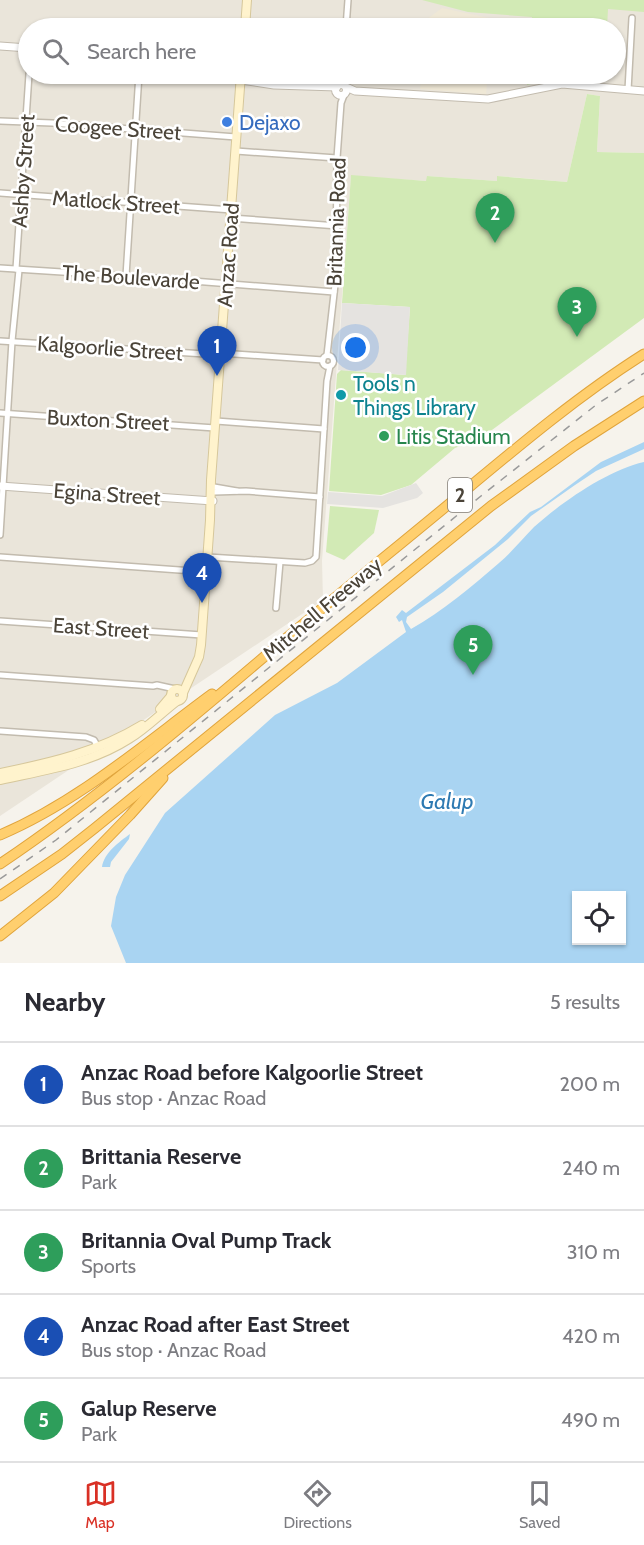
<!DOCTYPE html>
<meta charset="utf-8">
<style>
:root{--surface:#fff;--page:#f7f7f7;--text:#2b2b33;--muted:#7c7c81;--line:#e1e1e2;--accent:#d93025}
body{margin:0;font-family:Cabin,sans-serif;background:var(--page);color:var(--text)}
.controls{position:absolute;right:18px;bottom:18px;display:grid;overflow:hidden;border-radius:0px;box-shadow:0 2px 4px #0004}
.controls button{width:54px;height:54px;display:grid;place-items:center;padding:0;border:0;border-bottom:2px solid var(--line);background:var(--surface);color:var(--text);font:30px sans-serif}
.you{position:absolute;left:356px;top:348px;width:21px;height:21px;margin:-15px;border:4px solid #fff;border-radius:50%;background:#1a73e8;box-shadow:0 0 0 9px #1a73e833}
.badge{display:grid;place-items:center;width:39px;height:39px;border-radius:50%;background:var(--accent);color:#fff;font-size:20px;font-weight:700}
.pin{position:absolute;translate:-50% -50px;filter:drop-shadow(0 2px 3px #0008)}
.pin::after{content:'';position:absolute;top:32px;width:21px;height:18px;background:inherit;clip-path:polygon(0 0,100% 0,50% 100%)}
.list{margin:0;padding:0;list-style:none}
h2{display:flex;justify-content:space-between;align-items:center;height:78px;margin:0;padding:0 24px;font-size:26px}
h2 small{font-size:20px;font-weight:400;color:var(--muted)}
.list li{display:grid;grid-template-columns:39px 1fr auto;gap:18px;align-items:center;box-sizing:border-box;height:84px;padding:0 24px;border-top:2px solid var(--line)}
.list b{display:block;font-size:22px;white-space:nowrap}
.list p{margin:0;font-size:20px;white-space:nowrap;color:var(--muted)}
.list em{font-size:20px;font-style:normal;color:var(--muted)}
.icon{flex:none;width:33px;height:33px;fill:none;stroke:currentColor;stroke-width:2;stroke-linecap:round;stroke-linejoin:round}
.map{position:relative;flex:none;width:644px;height:963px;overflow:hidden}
.search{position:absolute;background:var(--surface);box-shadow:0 2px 4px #0004;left:18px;right:18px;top:18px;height:66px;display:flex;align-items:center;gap:15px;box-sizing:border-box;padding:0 21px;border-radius:33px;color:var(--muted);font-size:22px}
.sheet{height:498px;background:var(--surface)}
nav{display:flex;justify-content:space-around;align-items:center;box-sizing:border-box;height:84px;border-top:2px solid var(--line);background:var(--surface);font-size:16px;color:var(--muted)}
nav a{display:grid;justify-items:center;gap:3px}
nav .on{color:var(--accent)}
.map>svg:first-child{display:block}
.residential{fill:#eae5da;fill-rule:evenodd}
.education{fill:#efe8d6}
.green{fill:#d2eab5}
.parking{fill:#e5e3e0}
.water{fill:#a9d4f2;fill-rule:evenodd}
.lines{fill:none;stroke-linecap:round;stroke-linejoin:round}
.minor-casing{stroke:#c2bbae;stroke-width:8}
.tertiary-casing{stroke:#c2bbae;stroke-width:9}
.secondary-casing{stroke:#d6c79b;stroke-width:10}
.motorway-casing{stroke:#e0a43c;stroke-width:11}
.minor{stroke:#fff;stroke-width:5}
.tertiary{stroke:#fff;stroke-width:7}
.secondary{stroke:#fff3cd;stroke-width:8}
.motorway{stroke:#ffcf6e;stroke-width:9}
.rail{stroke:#9a9a9a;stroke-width:1.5;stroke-dasharray:8 8;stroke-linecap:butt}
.shop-dot{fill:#3f7fe0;stroke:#fff;stroke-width:2}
.culture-dot{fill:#0f9aa8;stroke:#fff;stroke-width:2}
.leisure-dot{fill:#2e9e5b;stroke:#fff;stroke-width:2}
.labels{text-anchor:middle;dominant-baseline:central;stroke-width:5;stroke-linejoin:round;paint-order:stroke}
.shield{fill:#fff;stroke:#817c74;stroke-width:1.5}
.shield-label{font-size:20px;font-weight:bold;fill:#4b4439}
.shop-label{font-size:21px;fill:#366cbe;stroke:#fff;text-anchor:start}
.street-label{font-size:21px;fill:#4b4439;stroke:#fff}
.culture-label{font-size:21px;fill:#0d838f;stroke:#fff;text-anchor:start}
.leisure-label{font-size:21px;fill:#27864d;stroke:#fff;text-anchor:start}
.water-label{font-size:22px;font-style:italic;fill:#2e7ab2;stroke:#fff}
</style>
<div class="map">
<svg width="644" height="963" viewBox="0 0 644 963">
<rect width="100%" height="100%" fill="#f6f3ec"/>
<path class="residential" d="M 0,0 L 644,0 L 644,153 L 597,152 L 600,96 L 587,94 L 567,182 L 498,176 L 497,181 L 427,176 L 427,181 L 351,176 L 322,561 L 323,600 L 0,816 ZM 28,28 L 616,28 L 616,74 L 28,74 Z"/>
<g class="education">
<polygon points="442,8 494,19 493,28 419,28 419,25"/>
<polygon points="415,74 488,74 486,94 420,89 421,79 415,78"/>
</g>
<g class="green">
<polygon points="422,0 644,0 644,12 608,9 607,28 531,28 532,17 468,12"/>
<polygon points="528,74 604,74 604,80 557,77 527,85"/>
<polygon points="587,94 600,96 597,152 644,153 644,318 481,438 455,448 411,485 381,495 329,491 337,374 341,370 405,375 410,307 342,303 351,175 426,181 427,176 497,181 497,176 567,182"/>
<polygon points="330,506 379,510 374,533 344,560 326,552"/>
</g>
<g class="parking">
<polygon points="342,303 410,307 406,375 338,370"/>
<polygon points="416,483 423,493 417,498 383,508 327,504 328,492 382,496"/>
</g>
<g class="water">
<path d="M 644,442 L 644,449 L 596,471 L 575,485 L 531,516 L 508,539 L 443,592 L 407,617 L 406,622 L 411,629 C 443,611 471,587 499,563 C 512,552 522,539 534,527 C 562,502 608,470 644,462 L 644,963 L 126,963 L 111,926 L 116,897 L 125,875 L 165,813 L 275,715 L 337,683 L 406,632 L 402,620 L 399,622 L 396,617 L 402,610 L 406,613 L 495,545 L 530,512 L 541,507 L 601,462 ZM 576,896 L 622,896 L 622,940 L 576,940 Z"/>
<path d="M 130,834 L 129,839 L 111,862 L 110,867 L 102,867 C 104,853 119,842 130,834 Z"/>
</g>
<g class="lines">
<g class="minor-casing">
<g id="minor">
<polyline points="346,28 348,0"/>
<polyline points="343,74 345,86"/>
<polyline points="628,90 632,18"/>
<polyline points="0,121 52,123 236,137"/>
<polyline points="236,151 337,158"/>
<polyline points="0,193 232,210"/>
<polyline points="231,218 338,226"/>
<polyline points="0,268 155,278 334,292"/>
<polyline points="16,269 29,74"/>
<polyline points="126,276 139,74"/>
<polyline points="0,341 221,355"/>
<polyline points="221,353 323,360"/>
<polyline points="327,355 336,276 337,158 341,103 344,95"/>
<circle cx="328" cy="361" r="5.5"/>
<polyline points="0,413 215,428"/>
<polyline points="216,421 324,429"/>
<polyline points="214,487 237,491"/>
<polyline points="214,492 246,491 320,497"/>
<polyline points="0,535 12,341 19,270"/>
<polyline points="0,557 207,572"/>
<polyline points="208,557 305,563 312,561 316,557 327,381 330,366"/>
<polyline points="276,608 280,562"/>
<polyline points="0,621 202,635"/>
<polyline points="0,675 153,686 157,685 175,689"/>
<polyline points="0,731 86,737 94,740 98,747"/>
</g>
</g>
<g class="tertiary-casing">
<g id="tertiary">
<polyline points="0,46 28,48"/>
<polyline points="241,80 274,85 337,87"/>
<circle cx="341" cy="90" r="5.5"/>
<polyline points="346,87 355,91 488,99 562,84 644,91"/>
<polyline points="0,486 213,501"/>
</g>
</g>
<g class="secondary-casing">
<g id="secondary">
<polyline points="245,28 247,0"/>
<circle cx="177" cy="695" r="6"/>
<polyline points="183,693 199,657 201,645 210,520 211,480 241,74"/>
<polyline points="160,709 171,696"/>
<path d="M 0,773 C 50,763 98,752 142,725"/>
<path d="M 0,780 C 45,770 90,764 129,739 C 147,728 160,714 177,701"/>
</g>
</g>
<g class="motorway-casing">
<g id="motorway">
<path d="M 0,835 C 78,802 144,744 212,694"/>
<path d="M 0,864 C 95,800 184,725 271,651 C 328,603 386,556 443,509 C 508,455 573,399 644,354"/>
<polyline points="0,896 62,854 95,828 491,506 574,446 644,401"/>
<polyline points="0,936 54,893 130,815 163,778"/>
</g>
</g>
<use href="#minor" class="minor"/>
<use href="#tertiary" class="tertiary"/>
<use href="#secondary" class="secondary"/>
<use href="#motorway" class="motorway"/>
<polyline class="rail" points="0,879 56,840 481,496 596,405 644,373"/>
</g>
<circle class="shop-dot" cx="227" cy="122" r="6"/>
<circle class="culture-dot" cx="341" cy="395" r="6"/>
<circle class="leisure-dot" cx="384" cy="436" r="6"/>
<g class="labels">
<rect class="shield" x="448" y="478" width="24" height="34" rx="4.5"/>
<g class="shield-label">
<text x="460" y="495">2</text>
</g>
<g class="shop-label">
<text x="239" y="122">Dejaxo</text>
</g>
<g class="street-label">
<text transform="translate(118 128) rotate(4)">Coogee Street</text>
<text transform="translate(23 171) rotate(-86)">Ashby Street</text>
<text transform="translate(116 202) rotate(4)">Matlock Street</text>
<text transform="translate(336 222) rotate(-88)">Britannia Road</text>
<text transform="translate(228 255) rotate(-86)">Anzac Road</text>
<text transform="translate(131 277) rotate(4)">The Boulevarde</text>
<text transform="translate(110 348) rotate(4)">Kalgoorlie Street</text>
<text transform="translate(108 420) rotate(3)">Buxton Street</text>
<text transform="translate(107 494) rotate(4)">Egina Street</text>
<text transform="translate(322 609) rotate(-40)">Mitchell Freeway</text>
<text transform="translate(101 628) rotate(4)">East Street</text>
</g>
<g class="culture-label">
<text x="353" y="383">Tools n<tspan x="353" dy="24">Things Library</tspan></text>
</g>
<g class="leisure-label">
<text x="396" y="436">Litis Stadium</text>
</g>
<g class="water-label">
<text x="447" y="801">Galup</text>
</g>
</g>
</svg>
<div class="controls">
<button><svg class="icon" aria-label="locate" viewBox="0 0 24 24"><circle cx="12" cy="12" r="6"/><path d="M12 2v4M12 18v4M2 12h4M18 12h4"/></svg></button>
</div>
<div class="you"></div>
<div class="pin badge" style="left:217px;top:376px;background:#1a4fb4">1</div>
<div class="pin badge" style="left:495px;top:243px;background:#2e9e5b">2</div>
<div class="pin badge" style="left:577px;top:337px;background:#2e9e5b">3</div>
<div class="pin badge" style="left:202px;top:603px;background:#1a4fb4">4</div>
<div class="pin badge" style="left:473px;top:675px;background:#2e9e5b">5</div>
<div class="search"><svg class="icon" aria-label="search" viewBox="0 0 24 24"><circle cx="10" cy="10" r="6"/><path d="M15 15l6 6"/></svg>Search here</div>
</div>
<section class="sheet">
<h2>Nearby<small>5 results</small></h2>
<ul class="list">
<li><span class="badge" style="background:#1a4fb4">1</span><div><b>Anzac Road before Kalgoorlie Street</b><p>Bus stop · Anzac Road</p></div><em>200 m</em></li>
<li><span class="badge" style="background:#2e9e5b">2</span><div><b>Brittania Reserve</b><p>Park</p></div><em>240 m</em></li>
<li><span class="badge" style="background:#2e9e5b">3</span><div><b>Britannia Oval Pump Track</b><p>Sports</p></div><em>310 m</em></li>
<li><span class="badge" style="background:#1a4fb4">4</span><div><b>Anzac Road after East Street</b><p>Bus stop · Anzac Road</p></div><em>420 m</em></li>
<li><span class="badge" style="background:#2e9e5b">5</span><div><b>Galup Reserve</b><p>Park</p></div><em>490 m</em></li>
</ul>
</section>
<nav>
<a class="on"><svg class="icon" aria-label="map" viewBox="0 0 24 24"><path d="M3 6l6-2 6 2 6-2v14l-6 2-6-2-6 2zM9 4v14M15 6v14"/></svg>Map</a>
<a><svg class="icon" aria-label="directions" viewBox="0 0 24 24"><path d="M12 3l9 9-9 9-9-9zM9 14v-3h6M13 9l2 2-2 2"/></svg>Directions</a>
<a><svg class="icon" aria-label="saved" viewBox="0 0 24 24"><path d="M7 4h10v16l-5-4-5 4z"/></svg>Saved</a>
</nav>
